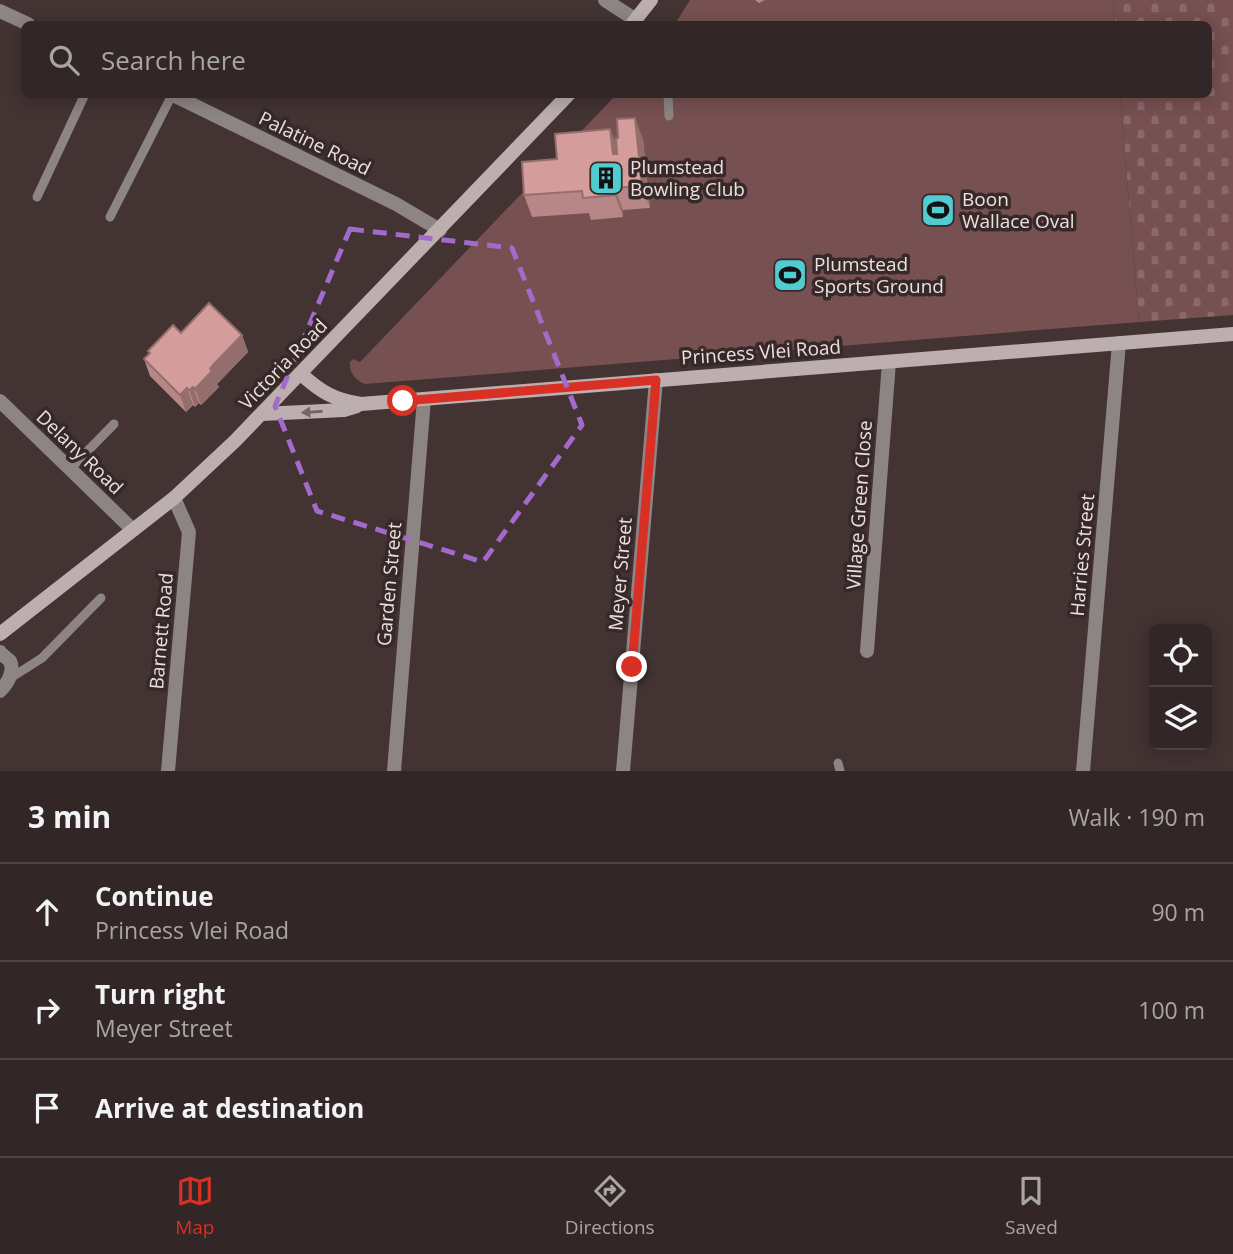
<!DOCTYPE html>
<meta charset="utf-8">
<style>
:root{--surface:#322626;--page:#3a2e2e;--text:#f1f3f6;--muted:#a8a5a7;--line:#4d4343;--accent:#d93025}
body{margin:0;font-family:"Open Sans",sans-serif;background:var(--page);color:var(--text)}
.controls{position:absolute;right:21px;bottom:21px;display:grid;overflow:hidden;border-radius:10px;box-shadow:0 4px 18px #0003}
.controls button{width:63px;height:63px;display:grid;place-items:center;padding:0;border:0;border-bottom:2px solid var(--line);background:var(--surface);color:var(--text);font:35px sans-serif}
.stop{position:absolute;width:21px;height:21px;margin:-16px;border:5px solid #d93025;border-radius:50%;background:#fff}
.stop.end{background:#d93025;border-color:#fff;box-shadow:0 2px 7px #0008}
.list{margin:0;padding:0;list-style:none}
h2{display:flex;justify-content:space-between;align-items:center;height:91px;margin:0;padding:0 28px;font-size:30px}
h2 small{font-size:23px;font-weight:400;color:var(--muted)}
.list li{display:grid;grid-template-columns:46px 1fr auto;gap:21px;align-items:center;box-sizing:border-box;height:98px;padding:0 28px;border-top:2px solid var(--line)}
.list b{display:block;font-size:26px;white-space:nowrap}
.list p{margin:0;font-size:23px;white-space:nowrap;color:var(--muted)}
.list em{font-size:23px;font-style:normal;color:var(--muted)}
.icon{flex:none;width:38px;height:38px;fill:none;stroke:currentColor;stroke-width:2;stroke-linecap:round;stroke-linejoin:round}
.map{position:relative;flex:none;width:1233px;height:771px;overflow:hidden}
.search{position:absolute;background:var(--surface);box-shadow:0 4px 18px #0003;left:21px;right:21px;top:21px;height:77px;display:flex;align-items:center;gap:18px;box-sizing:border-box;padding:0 24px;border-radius:10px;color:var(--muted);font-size:26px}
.sheet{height:385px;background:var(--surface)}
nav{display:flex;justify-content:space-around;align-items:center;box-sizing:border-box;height:98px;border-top:2px solid var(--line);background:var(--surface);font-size:19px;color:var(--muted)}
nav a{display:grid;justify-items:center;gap:4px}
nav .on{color:var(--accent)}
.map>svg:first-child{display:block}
.cemetery{fill:url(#cemetery-stones)}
.green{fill:#775051}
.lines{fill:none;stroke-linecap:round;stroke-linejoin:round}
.lane{stroke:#8d8484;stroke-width:9}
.street{stroke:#8d8484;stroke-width:14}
.secondary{stroke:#bdafaf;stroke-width:14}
.wall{fill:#b68786}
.shaded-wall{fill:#946e6d}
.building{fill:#d49d9c;stroke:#946e6d;stroke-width:2}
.oneway{fill:#746565}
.route{stroke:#d93025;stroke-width:9}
.marked{fill:none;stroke:#a26bcb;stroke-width:5;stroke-dasharray:14 9;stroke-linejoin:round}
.labels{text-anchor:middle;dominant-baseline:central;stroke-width:7;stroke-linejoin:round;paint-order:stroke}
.street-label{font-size:19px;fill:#eae0e0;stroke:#382929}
.poi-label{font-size:19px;fill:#eae0e0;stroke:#382929;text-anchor:start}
</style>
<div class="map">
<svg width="1233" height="771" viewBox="0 0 1233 771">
<defs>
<pattern id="cemetery-stones" width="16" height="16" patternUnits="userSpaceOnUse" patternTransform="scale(1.75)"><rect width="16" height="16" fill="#775051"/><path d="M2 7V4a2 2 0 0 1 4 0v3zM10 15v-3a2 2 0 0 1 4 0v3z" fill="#8a696a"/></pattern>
</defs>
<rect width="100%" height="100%" fill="#433333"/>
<polygon class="cemetery" points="1113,0 1233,0 1233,315 1139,322 1120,95 1208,94 1208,24 1115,24"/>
<g class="green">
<polygon points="690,0 1113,0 1115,24 675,24"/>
<path d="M 616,95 L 1120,95 L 1139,322 L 365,384 C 355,380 349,372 350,362 L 353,359 L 360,362 Z"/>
</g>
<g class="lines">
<g class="lane">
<polyline points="668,94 669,116"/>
<polyline points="37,197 85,94"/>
<polyline points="110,217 172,95"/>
<polyline points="70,469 114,424"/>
<polyline points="9,679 42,658 101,598"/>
<polyline points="838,763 840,771"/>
</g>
<g class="street">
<polyline points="605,0 636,20"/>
<polyline points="0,11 28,24"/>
<polyline points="171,94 396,204 440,230"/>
<polyline points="0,401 133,530"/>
<polyline points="867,651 889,362"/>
<path d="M 0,652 C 1,654 9,660 10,661 C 15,672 7,684 0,691"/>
<polyline points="168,771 189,532 174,498"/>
<polyline points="394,771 424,399"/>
<polyline points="623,771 656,380"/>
<polyline points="1083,771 1119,343"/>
</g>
<g class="secondary">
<polyline points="632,24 651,0"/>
<path d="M 301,374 C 321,392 334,400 361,404 L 1233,334"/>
<polyline points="262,414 344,410 357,406"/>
<polyline points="0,634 174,498 235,441 569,94"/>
</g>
</g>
<g class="wall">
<polygon points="755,0 765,0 759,3"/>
<polygon points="610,129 617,147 643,139 650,208 623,210 623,217 591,220 589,213 532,217 524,195 557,159"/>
<polygon points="181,333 242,335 248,352 220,381 217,384 219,387 201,405 199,403 195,407 193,405 186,412 150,376 144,359 149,354 148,351"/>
</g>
<g class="shaded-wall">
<polygon points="635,118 643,139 650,208 642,186"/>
<polygon points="610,129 618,151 621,176 613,154"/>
<polygon points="615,188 623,210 623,217 615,195"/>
<polygon points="242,335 248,352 220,381 217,384 219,387 201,405 195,389 213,365"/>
<polygon points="193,387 199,403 195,407 189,390"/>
<polygon points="187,388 193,405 186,412 180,395"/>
</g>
<g class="building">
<polygon points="635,118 642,186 615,188 615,195 583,198 582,191 524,195 522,162 557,159 555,134 610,129 613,154 617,154 616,138 618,138 617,119"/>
<polygon points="209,303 242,335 213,365 210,369 212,371 195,389 193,387 189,390 187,388 180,395 144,359 150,353 148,351 173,325 181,333"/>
</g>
<defs><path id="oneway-solid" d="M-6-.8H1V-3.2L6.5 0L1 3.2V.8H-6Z" transform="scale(1.75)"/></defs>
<use class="oneway" href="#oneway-solid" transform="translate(312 412) rotate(176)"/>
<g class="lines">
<polyline class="route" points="403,401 656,380 632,667"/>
</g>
<path class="marked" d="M 350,229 L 512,248 L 582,425 L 483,562 L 317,511 L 275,406 Z"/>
<defs>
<g id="building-square" transform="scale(1.75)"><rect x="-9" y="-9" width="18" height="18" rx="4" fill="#51ccd1" stroke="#382929"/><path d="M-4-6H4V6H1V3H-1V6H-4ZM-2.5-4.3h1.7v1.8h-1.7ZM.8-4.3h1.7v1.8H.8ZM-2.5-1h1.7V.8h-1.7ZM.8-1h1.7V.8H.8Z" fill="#111"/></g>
<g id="stadium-square" transform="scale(1.75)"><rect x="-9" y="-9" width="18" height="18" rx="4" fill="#51ccd1" stroke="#382929"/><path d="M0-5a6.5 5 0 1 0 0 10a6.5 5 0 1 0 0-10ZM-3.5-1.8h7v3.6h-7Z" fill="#111"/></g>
</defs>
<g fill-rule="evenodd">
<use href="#building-square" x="606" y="178"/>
<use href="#stadium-square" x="938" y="210"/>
<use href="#stadium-square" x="790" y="275"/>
</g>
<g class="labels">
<g class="street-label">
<text transform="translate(315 143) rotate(26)">Palatine Road</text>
<text transform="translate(761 352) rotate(-4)">Princess Vlei Road</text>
<text transform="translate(283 364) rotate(-46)">Victoria Road</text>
<text transform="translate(80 452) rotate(44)">Delany Road</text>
<text transform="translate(859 505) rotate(-86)">Village Green Close</text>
<text transform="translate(1082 555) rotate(-85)">Harries Street</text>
<text transform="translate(620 574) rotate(-85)">Meyer Street</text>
<text transform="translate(389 584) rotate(-85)">Garden Street</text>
<text transform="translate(161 631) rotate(-85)">Barnett Road</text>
</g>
<g class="poi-label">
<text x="630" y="167">Plumstead<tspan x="630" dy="22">Bowling Club</tspan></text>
<text x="962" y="199">Boon<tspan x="962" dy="22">Wallace Oval</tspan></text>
<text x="814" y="264">Plumstead<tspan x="814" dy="22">Sports Ground</tspan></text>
</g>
</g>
</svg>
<div class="controls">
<button><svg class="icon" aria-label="locate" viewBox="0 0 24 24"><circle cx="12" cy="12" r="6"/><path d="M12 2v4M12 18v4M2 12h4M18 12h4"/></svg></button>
<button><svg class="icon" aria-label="layers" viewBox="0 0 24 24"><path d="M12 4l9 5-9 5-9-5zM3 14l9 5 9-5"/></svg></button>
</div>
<div class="stop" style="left:403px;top:401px"></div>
<div class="stop end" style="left:632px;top:667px"></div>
<div class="search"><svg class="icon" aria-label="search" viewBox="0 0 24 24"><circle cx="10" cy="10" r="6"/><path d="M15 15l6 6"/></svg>Search here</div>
</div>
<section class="sheet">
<h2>3 min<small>Walk · 190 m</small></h2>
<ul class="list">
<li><svg class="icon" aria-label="ahead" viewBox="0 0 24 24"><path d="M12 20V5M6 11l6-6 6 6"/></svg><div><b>Continue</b><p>Princess Vlei Road</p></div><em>90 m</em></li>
<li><svg class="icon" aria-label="right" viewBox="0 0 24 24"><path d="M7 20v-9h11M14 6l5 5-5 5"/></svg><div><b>Turn right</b><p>Meyer Street</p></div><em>100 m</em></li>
<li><svg class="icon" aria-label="arrive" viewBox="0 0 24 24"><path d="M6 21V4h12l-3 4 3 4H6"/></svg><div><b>Arrive at destination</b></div></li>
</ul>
</section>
<nav>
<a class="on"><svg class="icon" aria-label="map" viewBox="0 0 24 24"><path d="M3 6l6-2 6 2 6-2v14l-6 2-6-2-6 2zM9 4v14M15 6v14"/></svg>Map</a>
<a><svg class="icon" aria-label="directions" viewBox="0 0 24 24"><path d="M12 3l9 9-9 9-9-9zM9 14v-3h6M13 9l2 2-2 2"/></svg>Directions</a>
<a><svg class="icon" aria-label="saved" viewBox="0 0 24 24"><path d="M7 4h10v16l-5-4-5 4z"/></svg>Saved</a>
</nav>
